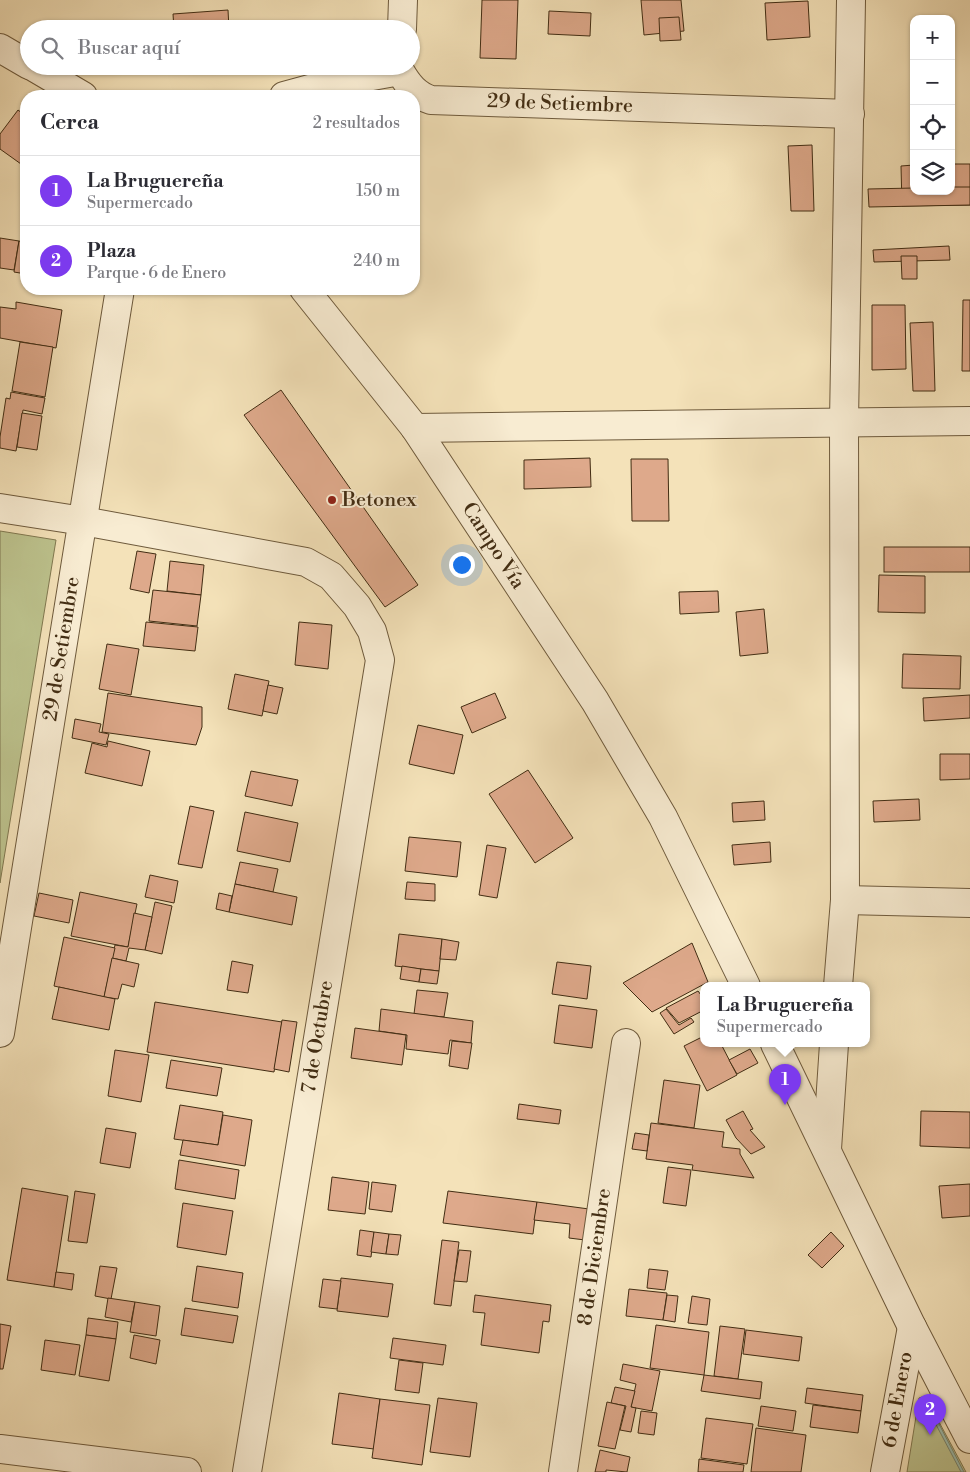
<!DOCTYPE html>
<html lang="es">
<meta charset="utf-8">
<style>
:root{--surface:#fff;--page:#f7f7f7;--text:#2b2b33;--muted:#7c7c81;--line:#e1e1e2;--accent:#7c3aed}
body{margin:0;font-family:"Libre Bodoni",serif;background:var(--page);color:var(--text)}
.controls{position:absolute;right:15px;top:15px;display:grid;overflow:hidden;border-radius:10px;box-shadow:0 1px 4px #0004}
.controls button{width:45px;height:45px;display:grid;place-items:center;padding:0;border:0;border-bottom:1px solid var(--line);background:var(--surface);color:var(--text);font:25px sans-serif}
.you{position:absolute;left:461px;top:564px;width:18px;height:18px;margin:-12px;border:4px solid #fff;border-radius:50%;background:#1a73e8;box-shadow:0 0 0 8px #1a73e833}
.badge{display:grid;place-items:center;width:32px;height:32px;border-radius:50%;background:var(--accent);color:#fff;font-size:16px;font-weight:700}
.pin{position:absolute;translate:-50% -41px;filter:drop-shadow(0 1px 2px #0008)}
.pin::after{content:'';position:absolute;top:26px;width:18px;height:15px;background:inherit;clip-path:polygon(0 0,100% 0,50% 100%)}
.popup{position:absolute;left:700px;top:982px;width:170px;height:65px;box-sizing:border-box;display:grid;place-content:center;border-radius:10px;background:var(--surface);filter:drop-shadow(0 1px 4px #0005);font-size:16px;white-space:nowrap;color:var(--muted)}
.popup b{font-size:19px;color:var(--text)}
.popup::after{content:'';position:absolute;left:50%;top:100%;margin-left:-10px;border:10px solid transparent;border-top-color:var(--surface)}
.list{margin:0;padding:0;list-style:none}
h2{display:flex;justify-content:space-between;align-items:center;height:65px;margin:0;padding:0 20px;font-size:21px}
h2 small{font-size:16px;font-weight:400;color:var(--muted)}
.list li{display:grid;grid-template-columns:32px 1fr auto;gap:15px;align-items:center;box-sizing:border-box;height:70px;padding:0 20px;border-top:1px solid var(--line)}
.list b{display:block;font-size:19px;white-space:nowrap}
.list p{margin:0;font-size:16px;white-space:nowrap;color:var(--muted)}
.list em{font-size:16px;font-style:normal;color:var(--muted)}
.icon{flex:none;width:28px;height:28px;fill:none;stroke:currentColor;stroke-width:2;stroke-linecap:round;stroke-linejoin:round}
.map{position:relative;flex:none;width:970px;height:1472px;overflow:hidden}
.search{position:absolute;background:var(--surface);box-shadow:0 1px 4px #0004;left:20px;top:20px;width:400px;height:55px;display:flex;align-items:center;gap:12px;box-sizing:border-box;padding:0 18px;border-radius:28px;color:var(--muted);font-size:19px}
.panel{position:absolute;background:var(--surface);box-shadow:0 1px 4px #0004;left:20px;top:90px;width:400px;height:205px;border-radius:20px}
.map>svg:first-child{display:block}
.green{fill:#bdc38e;stroke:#807850}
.water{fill:#9cbeae;stroke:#788470}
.building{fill:#dea98b;stroke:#422d13}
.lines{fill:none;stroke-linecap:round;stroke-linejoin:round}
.minor-casing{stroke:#6e5a3c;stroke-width:30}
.tertiary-casing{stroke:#6e5a3c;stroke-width:30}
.minor{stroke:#f8ecd2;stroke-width:28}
.tertiary{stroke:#f8ecd2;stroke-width:28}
.poi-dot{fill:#8f2418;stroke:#f8ecd2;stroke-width:2}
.labels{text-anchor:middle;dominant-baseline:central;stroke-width:4;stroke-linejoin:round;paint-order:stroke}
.street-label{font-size:20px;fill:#422d13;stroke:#f8ecd2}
.poi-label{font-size:20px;fill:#422d13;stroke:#f8ecd2;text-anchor:start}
</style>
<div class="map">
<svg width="970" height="1472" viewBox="0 0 970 1472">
<rect width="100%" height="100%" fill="#f4e2b9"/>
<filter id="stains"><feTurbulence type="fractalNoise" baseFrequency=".004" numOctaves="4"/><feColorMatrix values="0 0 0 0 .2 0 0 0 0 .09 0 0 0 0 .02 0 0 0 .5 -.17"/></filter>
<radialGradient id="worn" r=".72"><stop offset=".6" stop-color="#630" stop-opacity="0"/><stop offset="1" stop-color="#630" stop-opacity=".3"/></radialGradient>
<g class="green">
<polygon points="0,531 56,540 0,883"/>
<polygon points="925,1396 966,1472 907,1472 919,1398"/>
</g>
<polygon class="water" points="926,1399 964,1472 961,1472 923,1400"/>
<g class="building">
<polygon points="482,0 518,0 516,59 480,58"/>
<polygon points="641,0 681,0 684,31 644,35"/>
<polygon points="808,1 810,37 767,40 765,3"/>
<polygon points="228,10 229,29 174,29 173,14"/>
<polygon points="549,11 591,13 590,36 548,34"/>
<polygon points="679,17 681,40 660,41 659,18"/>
<polygon points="18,110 26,116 26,157 21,164 0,149 0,134"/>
<polygon points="812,145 814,211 791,211 788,146"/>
<polygon points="951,164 970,164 970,205 902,206 901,166 914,165 914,191 951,191"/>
<polygon points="951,187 970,187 970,205 869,207 868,189 914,188 914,191 951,191"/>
<polygon points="0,238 19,241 14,270 0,268"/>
<polygon points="19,241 26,243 26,274 14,272"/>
<polygon points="949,246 950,260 874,262 873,250"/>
<polygon points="901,256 917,256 917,279 902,279"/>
<polygon points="963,300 970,300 970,371 962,371"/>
<polygon points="16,302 62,310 56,348 0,338 0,307 16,309"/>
<polygon points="872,305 905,305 906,369 872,370"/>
<polygon points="933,322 935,391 913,391 910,323"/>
<polygon points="20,342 53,347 45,397 12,391"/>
<polygon points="281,390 418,585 385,607 244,415"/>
<polygon points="11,392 45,398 42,414 23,410 16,451 0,448 0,437 6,398 10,399"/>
<polygon points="22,413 42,416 37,450 17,447"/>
<polygon points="590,458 591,487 524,489 524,460"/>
<polygon points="631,459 668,459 669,521 632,521"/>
<rect x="884" y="547" width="86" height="25"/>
<polygon points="137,551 156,554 149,593 130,589"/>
<polygon points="170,561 204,565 201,595 167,591"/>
<polygon points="879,575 925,576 925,613 878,612"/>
<polygon points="153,590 201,595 197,626 149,621"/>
<polygon points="718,591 719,612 680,614 679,592"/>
<polygon points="764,609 768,653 740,656 736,612"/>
<polygon points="146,622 198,627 195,651 143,646"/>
<polygon points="299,622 332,625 328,669 295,665"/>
<polygon points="107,644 139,649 131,695 99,689"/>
<polygon points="903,654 961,656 960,689 902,688"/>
<polygon points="235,674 269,681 262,716 228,709"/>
<polygon points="268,685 283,688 277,714 263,711"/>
<polygon points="108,693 202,707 202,727 196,745 102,732"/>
<polygon points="495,693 506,718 472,733 461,707"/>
<polygon points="970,695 970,718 924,721 923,698"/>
<polygon points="75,719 101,724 99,732 109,734 106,745 72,738"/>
<polygon points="418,725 463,735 454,774 409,764"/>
<polygon points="108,741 150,751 142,786 85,773 92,743 107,747"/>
<polygon points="940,754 970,754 970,779 940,780"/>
<polygon points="528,770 573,838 535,863 489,794"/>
<polygon points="251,771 298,780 292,806 245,796"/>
<polygon points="919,799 920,820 874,822 873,801"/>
<polygon points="764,801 765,820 733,822 732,803"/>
<polygon points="190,806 214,811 202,868 178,864"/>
<polygon points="245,812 298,823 290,862 237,851"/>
<polygon points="409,837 461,842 457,877 405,871"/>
<polygon points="770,842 771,862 734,865 732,845"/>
<polygon points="487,845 506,848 497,898 479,895"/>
<polygon points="240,862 278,869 273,892 235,884"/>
<polygon points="150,875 178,881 174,903 145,897"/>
<polygon points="407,882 435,884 435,901 405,899"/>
<polygon points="235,884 297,897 292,925 229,912"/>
<polygon points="80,892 137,904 128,947 71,936"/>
<polygon points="39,893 73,900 69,923 34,916"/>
<polygon points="219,893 232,896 229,912 216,909"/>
<polygon points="155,902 172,906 162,954 145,950"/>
<polygon points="134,913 152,917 145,950 129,948 126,961 112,958 115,945 128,947"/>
<polygon points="399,934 442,939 439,971 395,966"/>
<polygon points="64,937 115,948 104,997 54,986"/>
<polygon points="442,939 459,942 456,960 440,959"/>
<polygon points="692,943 708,982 652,1012 623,983"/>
<polygon points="112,958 139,964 134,987 122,984 118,999 104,997"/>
<polygon points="232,961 253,965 248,993 227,990"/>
<polygon points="557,962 591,966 587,999 552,994"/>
<polygon points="402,966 421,969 419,982 400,979"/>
<polygon points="421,969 439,971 437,984 419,982"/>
<polygon points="59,987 115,999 109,1030 52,1019"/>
<polygon points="417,990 448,993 444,1017 414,1014"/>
<polygon points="698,991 704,999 704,1010 679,1023 666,1008"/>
<polygon points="155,1002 282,1022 274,1072 147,1052"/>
<polygon points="559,1005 597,1010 592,1048 554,1043"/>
<polygon points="381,1009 473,1021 471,1043 450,1040 448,1054 406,1049 407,1035 379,1031"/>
<polygon points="666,1009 679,1025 691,1018 694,1022 674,1034 660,1013"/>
<polygon points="282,1020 297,1022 289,1072 274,1069"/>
<polygon points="355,1028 406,1035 402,1065 351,1058"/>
<polygon points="704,1036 704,1044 721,1044 737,1075 707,1091 684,1046"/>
<polygon points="452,1041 472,1043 468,1069 449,1066"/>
<polygon points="750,1049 758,1063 737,1074 729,1060"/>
<polygon points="115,1050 149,1055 141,1102 108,1096"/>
<polygon points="171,1060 222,1068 217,1096 166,1088"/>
<polygon points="664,1080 700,1085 694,1128 658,1123"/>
<polygon points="519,1104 561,1110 559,1124 517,1119"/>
<polygon points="180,1105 223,1112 218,1145 174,1139"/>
<polygon points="743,1111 753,1129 750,1130 765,1147 751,1154 736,1138 726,1120"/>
<polygon points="921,1111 970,1112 970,1148 920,1146"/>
<polygon points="223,1115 252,1120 245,1166 180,1155 183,1140 218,1145"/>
<polygon points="651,1123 724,1132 722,1147 740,1149 740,1154 754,1178 692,1170 693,1165 646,1159"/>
<polygon points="106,1128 136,1133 130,1168 100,1163"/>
<polygon points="635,1133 649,1135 647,1151 632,1149"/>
<polygon points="179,1160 239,1170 235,1199 175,1189"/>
<polygon points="668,1167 691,1170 686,1206 663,1203"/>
<polygon points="332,1177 369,1182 365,1214 328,1210"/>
<polygon points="372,1182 396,1185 392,1212 369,1209"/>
<polygon points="970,1184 970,1216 942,1218 939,1186"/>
<polygon points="22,1188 68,1196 54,1287 7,1280"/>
<polygon points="75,1191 95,1194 87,1243 68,1241"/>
<polygon points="448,1191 537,1202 533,1234 443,1223"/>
<polygon points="537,1202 589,1209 585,1240 569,1238 570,1224 534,1220"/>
<polygon points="183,1203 233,1211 226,1255 177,1247"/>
<polygon points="360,1230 374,1232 371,1257 357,1255"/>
<polygon points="374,1232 389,1234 386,1254 371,1252"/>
<polygon points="831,1232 844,1246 822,1268 808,1255"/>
<polygon points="389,1234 401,1235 398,1255 386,1254"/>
<polygon points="442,1240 459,1242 451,1306 434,1304"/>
<polygon points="459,1250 471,1251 467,1282 454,1281"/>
<polygon points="100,1266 117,1268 111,1299 95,1296"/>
<polygon points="197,1266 243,1273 238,1308 192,1301"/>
<polygon points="649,1269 668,1271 665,1290 647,1288"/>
<polygon points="56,1272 74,1274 72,1290 54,1287"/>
<polygon points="341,1278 393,1284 388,1317 337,1311"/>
<polygon points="323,1279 341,1281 337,1309 319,1307"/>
<polygon points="629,1289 667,1293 663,1320 626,1316"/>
<polygon points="475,1295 551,1305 549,1322 543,1321 539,1353 481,1345 485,1313 473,1312"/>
<polygon points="667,1295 678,1296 675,1322 663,1320"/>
<polygon points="692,1296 710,1299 707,1325 688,1323"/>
<polygon points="108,1298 135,1302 131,1322 105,1317"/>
<polygon points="135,1302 160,1306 156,1336 130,1332"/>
<polygon points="185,1308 238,1316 233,1343 181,1335"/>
<polygon points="88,1318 118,1322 116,1339 86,1335"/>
<polygon points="0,1324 11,1326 3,1369 0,1369"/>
<polygon points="656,1325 709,1332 704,1375 650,1368"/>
<polygon points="720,1326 745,1329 738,1379 714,1376"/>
<polygon points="746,1330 802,1337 799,1361 743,1354"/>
<polygon points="86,1335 116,1339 109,1381 79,1376"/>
<polygon points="134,1335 160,1340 156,1364 130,1358"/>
<polygon points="393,1338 446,1345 443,1365 390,1358"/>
<polygon points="45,1340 80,1345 75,1375 41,1370"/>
<polygon points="399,1360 423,1363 419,1393 395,1390"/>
<polygon points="623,1364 660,1371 652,1411 631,1407 636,1384 620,1380"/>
<polygon points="704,1375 762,1382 760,1399 701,1391"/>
<polygon points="615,1387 635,1391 631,1407 636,1408 631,1432 620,1430 626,1406 611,1403"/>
<polygon points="807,1388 863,1395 861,1411 805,1403"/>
<polygon points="339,1393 380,1399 374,1449 332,1444"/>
<polygon points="438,1398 477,1403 470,1457 430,1452"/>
<polygon points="380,1399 430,1405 422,1465 372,1458"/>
<polygon points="607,1402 625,1406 615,1449 598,1446"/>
<polygon points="813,1405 861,1411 858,1433 810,1427"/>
<polygon points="761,1406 796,1411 793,1431 758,1426"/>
<polygon points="641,1411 657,1413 654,1435 638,1433"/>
<polygon points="706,1418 753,1424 747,1464 701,1458"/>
<polygon points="756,1428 806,1435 801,1472 751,1472"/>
<polygon points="600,1450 630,1457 627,1472 606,1470 606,1472 595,1472"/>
<polygon points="699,1459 744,1465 743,1472 698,1472"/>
</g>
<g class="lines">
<g class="minor-casing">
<g id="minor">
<polyline points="402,29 403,0"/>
<path d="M 284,96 L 328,84 L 400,71 C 408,85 416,95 431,100 L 850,114"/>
<polyline points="415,428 970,421"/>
<polyline points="0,508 83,521 306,562 331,576 357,606 372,631 380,660 247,1472"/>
<polyline points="845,900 970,903"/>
<polyline points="838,986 845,900 844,422 851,0"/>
<polyline points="0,1033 120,289"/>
<polyline points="827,1149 834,1044"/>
<polyline points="0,1449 187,1472"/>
<polyline points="563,1472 626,1043"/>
<polyline points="885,1472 912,1327"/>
</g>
</g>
<g class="tertiary-casing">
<g id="tertiary">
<polyline points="0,48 29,65"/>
<polyline points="32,66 83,96"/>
<polyline points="304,289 415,428 595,701 663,817 746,986"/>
<polyline points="775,1044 912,1327 970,1439"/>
</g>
</g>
<use href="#minor" class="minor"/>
<use href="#tertiary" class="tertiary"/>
</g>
<circle class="poi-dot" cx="332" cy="500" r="5"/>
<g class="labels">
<g class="street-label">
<text transform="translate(560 104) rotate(2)">29 de Setiembre</text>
<text transform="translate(493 546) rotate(57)">Campo Vía</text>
<text transform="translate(62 649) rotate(-81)">29 de Setiembre</text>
<text transform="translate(318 1037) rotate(-81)">7 de Octubre</text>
<text transform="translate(595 1257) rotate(-82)">8 de Diciembre</text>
<text transform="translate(898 1400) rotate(-80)">6 de Enero</text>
</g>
<g class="poi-label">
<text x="342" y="500">Betonex</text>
</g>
</g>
<rect width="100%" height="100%" filter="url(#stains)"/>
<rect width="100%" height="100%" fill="url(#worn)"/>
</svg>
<div class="controls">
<button>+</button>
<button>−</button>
<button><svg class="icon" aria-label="locate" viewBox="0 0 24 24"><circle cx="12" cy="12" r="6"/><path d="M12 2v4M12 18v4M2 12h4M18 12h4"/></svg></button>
<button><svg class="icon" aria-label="layers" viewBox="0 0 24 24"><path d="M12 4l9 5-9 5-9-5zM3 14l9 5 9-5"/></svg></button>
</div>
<div class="you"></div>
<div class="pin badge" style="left:785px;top:1105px">1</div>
<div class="popup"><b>La Bruguereña</b>Supermercado</div>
<div class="pin badge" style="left:930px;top:1435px">2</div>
<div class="search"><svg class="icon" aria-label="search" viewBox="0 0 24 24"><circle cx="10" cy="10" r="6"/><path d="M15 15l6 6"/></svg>Buscar aquí</div>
<section class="panel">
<h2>Cerca<small>2 resultados</small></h2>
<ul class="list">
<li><span class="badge">1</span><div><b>La Bruguereña</b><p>Supermercado</p></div><em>150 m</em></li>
<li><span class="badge">2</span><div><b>Plaza</b><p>Parque · 6 de Enero</p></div><em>240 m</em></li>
</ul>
</section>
</div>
